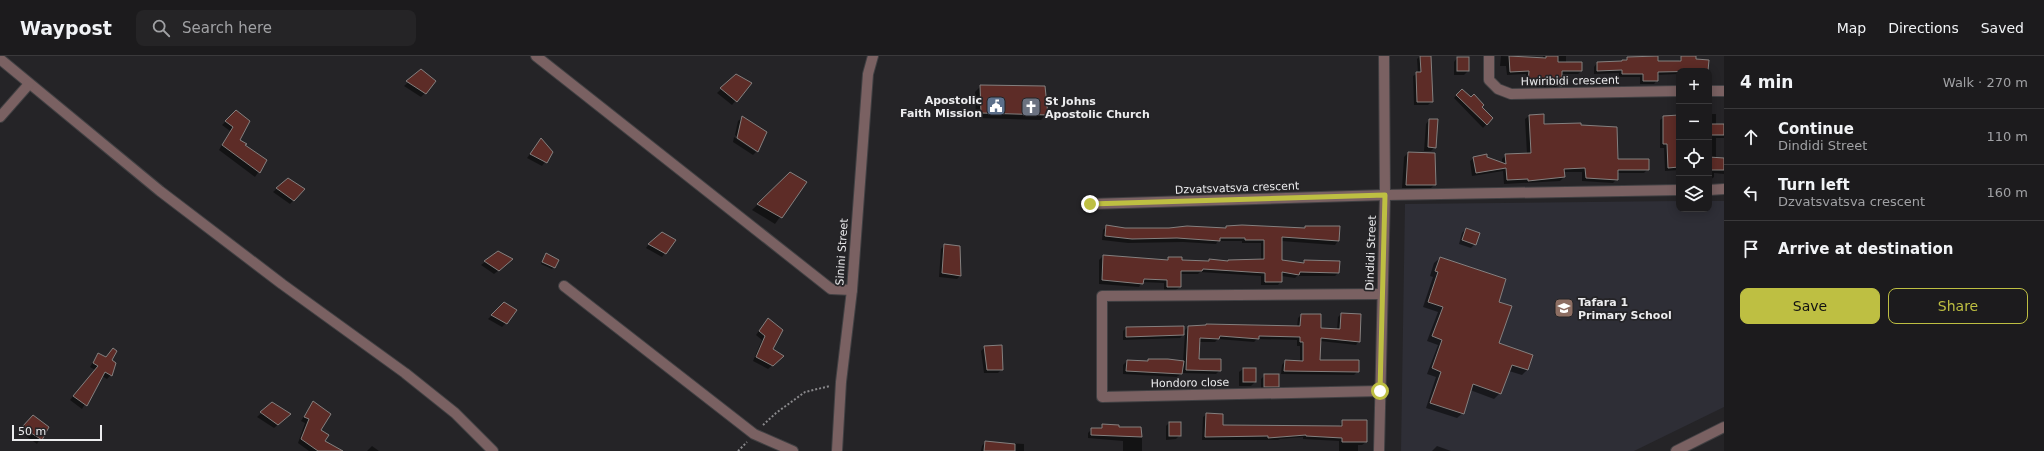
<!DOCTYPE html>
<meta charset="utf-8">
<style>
:root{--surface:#1c1b1d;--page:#252426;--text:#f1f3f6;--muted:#a0a1a4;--line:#3a393b;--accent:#bebf42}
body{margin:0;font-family:"DejaVu Sans",sans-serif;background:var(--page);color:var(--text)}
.controls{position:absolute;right:12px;top:12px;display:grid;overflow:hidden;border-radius:8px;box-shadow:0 2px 10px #0003}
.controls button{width:36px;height:36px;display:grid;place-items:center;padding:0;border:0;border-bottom:1px solid var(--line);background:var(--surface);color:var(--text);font:20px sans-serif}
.scale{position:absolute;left:12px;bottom:10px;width:90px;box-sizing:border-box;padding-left:4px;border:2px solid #ececee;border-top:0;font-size:11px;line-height:14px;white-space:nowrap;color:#ececee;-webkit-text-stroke:3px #252427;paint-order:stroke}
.stop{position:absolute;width:12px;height:12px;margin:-9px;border:3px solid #bebf42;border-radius:50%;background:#fff}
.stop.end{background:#bebf42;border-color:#fff;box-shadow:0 1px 4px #0008}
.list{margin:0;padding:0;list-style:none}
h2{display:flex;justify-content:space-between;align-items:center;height:52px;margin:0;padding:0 16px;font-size:17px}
h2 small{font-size:13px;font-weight:400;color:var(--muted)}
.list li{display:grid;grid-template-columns:26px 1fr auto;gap:12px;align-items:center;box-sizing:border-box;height:56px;padding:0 16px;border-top:1px solid var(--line)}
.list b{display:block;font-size:15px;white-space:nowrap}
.list p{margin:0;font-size:13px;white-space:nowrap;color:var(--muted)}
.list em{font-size:13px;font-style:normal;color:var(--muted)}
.actions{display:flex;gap:8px;padding:12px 16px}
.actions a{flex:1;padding:9px 0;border:1px solid var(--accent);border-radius:8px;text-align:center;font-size:14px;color:var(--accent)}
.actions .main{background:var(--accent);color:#111}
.icon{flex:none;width:22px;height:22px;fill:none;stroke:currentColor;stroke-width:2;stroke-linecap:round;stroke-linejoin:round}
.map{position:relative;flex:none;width:1724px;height:395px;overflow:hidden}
header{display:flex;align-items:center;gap:24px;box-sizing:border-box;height:56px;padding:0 20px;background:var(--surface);border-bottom:1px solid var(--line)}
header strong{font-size:19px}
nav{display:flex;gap:22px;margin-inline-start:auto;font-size:14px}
.search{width:280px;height:36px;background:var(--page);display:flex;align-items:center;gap:10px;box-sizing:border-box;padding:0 14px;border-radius:8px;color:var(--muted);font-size:15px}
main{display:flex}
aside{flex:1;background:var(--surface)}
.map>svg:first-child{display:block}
.built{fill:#2e2e36}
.shadow{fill:#0007}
.building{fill:#5d2c27;stroke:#84807f}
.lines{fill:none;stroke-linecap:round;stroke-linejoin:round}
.minor-casing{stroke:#414043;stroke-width:12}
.path{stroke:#8a898c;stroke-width:2;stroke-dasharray:2 2;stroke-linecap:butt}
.minor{stroke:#7a6162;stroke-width:10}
.route{stroke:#bebf42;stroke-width:5}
.labels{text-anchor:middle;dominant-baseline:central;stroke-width:3.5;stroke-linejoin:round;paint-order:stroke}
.street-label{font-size:11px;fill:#ececee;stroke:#252427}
.poi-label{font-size:11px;font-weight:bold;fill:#ececee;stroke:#252427;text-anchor:start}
</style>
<header>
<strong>Waypost</strong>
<div class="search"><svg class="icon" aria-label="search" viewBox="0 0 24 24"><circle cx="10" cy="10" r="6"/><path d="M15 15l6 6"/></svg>Search here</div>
<nav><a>Map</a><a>Directions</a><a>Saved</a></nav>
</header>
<main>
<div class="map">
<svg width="1724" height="395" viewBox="0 0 1724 395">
<rect width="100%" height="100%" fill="#252427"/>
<polygon class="built" points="1679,145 1679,153 1709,153 1709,145 1724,145 1724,351 1634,395 1401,395 1405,148"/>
<g class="shadow">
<polygon points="1420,0 1430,0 1432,45 1428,49 1414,49 1413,20 1418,17 1417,3"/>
<polygon points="1501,0 1543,3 1543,0 1566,0 1566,7 1581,15 1578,18 1561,18 1561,30 1557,33 1525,30 1526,18 1507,19 1506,10 1500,10"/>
<polygon points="1682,1 1695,4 1679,15 1679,28 1678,18 1657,19 1657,24 1654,28 1640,28 1640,21 1619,21 1619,17 1594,18 1594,11 1597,7 1620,6 1628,2 1657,6 1678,6"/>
<polygon points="1457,2 1468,15 1464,19 1454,19 1454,6"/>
<polygon points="421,15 425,37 421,41 404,30"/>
<polygon points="736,19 750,28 732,49 717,37"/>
<polygon points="981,30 1047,58 1041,64 976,62 975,36"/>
<polygon points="1462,34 1492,62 1483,72 1454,42"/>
<polygon points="236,55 239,84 244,90 266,105 255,121 219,94 230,75 222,69"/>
<polygon points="1709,58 1716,58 1716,69 1724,69 1724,82 1716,82 1716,102 1724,102 1724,118 1714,117 1714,121 1709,125"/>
<polygon points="1529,60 1543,69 1618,104 1648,113 1644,117 1617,117 1617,123 1613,127 1582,125 1582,116 1563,116 1564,121 1560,125 1504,128 1503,115 1472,120 1470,105 1474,102 1486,102 1502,108 1502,103 1506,99 1527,98 1525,63"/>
<polygon points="1679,60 1679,114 1665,115 1664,92 1660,92 1660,64 1664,61"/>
<polygon points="742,62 757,94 735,79 738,65"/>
<polygon points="1429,64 1435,91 1431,95 1424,95 1426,68"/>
<polygon points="734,81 756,96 753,99 733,86"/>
<polygon points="538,88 552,96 542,110 527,102"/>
<polygon points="1408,97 1435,128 1431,132 1402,132 1404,101"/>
<polygon points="790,117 805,126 775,168 752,154"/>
<polygon points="288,123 304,133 290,148 273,136"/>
<polygon points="1107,170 1125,173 1224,172 1226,171 1303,173 1305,171 1339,171 1338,185 1335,189 1281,185 1281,205 1301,208 1304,205 1338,217 1335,220 1297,220 1295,222 1281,220 1281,225 1278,229 1261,229 1261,220 1200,216 1198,218 1180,218 1180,231 1176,234 1164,234 1164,227 1142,226 1139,231 1099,228 1099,204 1103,200 1165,205 1168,202 1181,205 1261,204 1261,187 1242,187 1242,185 1218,185 1216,188 1183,186 1128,187 1102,184 1103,174"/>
<polygon points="1466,173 1475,188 1471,192 1459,188 1462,177"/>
<polygon points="649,188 665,197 662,201 646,192"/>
<polygon points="945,189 960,220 957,223 939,221 941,193"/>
<polygon points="498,196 508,207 494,218 481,209"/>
<polygon points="545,200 554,211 552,213 541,208"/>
<polygon points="1440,202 1497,246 1498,288 1532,300 1527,314 1522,319 1509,315 1500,337 1494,343 1470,334 1463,357 1457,362 1426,352 1436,321 1427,318 1438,289 1427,285 1438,256 1423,251 1433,221 1430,220 1434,207"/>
<polygon points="504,247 506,267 502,271 488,263"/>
<polygon points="1341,258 1359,285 1356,289 1320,285 1320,306 1358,315 1354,319 1281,318 1282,309 1285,305 1300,306 1300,290 1297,290 1297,284 1257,283 1254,286 1218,283 1215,286 1199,286 1198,304 1220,314 1216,318 1182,317 1177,321 1123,318 1123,309 1127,305 1183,306 1185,277 1180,282 1123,284 1123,275 1126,272 1183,276 1188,271 1297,271 1298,262 1301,259 1320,273 1337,274 1338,261"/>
<polygon points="768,263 772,293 779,304 768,313 753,305 762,284 756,279"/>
<polygon points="985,291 1002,313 998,317 984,317 981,295"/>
<polygon points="98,298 110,305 111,319 107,323 102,320 82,353 70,344 95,314 90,311"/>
<polygon points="1243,313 1255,326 1251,330 1239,330 1239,316"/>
<polygon points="1265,319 1278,330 1275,334 1261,334 1261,323"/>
<polygon points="313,346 323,385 341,395 309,395 298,387 305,367 301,365"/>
<polygon points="272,347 286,362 274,372 257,361"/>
<polygon points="1207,358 1221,370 1339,371 1342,365 1366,386 1362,389 1358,389 1358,395 1339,395 1339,385 1303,383 1303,381 1280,383 1278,384 1202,384 1203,361"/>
<polygon points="29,365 47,371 37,388 19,375"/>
<polygon points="1169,367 1180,379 1176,383 1166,384 1166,370"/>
<polygon points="1103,369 1117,372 1142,373 1142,395 1123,395 1123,385 1088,382 1088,377 1092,373 1099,373"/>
<polygon points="985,386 1024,388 1024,395 981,395 982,390"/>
<polygon points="372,390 379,395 367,395"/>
<polygon points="1437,390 1451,395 1432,395"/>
</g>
<g class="building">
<polygon points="1420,0 1431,0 1433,46 1417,46 1416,16 1421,16"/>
<polygon points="1509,0 1546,2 1546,0 1558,0 1558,6 1582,6 1582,15 1562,15 1562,30 1528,27 1529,15 1510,16"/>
<polygon points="1658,0 1658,5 1681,5 1681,0 1696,0 1696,3 1709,4 1708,15 1658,16 1658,25 1643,25 1643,18 1622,18 1622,14 1597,15 1597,6 1622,5 1622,4 1627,4 1627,1"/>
<rect x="1457" y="1" width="12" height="14"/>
<polygon points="421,13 436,25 426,38 406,25"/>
<polygon points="736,18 752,27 737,46 720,32"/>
<polygon points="980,29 1045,30 1048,59 981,57"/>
<polygon points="1462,33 1471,41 1474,38 1484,49 1482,51 1493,62 1487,69 1456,39"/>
<polygon points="236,54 250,65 240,84 247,88 245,89 267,104 260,117 222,89 233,71 225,65"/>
<polygon points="1544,58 1544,68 1581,67 1581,69 1617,71 1618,103 1649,103 1649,114 1618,114 1618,124 1586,122 1585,112 1564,113 1565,121 1528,125 1528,123 1507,124 1506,112 1476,117 1473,101 1487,98 1487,101 1506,108 1505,98 1531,97 1529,59"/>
<polygon points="1679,59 1679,111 1668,112 1667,88 1663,88 1663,60"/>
<polygon points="742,60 767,76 758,96 737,82"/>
<polygon points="1429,63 1438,63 1436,92 1428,91"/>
<rect x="1709" y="68" width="15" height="11"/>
<polygon points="541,82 553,96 547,107 530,98"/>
<polygon points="1408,96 1435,97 1436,129 1406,129"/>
<polygon points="1709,101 1724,102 1724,114 1709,114"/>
<polygon points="790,116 807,126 782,162 757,148"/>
<polygon points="288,122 305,133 294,145 276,132"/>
<polygon points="1106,169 1125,172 1169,172 1187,170 1226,172 1226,170 1242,169 1305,172 1305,170 1340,170 1339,185 1282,181 1282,204 1304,207 1304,204 1340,205 1339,217 1300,216 1299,219 1282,216 1282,226 1265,226 1265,217 1203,213 1202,215 1181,215 1181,231 1167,231 1167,224 1144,223 1143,228 1102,224 1103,199 1168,204 1168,201 1182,201 1182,204 1209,205 1209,203 1228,205 1228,204 1264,203 1264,184 1245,184 1245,182 1220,182 1220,185 1177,182 1132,183 1105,180"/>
<polygon points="1466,172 1480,177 1476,189 1462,184"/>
<polygon points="662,176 676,184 666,198 648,188"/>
<polygon points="944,188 960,190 961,220 942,217"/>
<polygon points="498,195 513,203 499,215 484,205"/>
<polygon points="546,197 559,204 555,212 542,206"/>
<polygon points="1440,201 1506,223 1499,246 1512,250 1499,287 1533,299 1528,314 1512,309 1501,338 1473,328 1464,358 1430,347 1441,316 1432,312 1442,284 1432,280 1443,251 1428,246 1438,216 1435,215"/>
<polygon points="504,246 517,254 507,268 491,259"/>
<polygon points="1341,257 1361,258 1360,286 1321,282 1320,304 1359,304 1359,316 1284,315 1285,304 1303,305 1303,286 1300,286 1300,281 1259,280 1259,283 1220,280 1219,283 1200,282 1199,303 1221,303 1221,315 1186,314 1188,270 1206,269 1206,268 1300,270 1301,258 1321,258 1321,272 1340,273"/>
<polygon points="768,262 783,274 773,293 784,300 773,310 756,301 765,280 759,275"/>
<polygon points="1184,270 1184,279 1126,281 1126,271"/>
<polygon points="1002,289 1003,314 987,314 984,290"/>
<polygon points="113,292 117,295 112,304 116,307 112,320 105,316 87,350 73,340 98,310 93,307 98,297 106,301"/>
<polygon points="1148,303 1168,303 1184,305 1182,318 1126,315 1127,304 1148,305"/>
<rect x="1243" y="312" width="13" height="14"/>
<rect x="1264" y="318" width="15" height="13"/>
<polygon points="313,345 331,358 321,374 329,379 325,385 343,395 318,395 301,383 309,363 304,361"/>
<polygon points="272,346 291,358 278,369 260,356"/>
<polygon points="1206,357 1223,358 1223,369 1342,370 1342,364 1367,364 1367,386 1342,386 1342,382 1306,380 1306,379 1268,382 1268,380 1205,381"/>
<polygon points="33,359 49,371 42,384 22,371"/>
<rect x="1169" y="366" width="12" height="14"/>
<polygon points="1102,368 1119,369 1119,371 1141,371 1142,381 1091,379 1091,372 1102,372"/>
<polygon points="985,385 1015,388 1015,395 984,395"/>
</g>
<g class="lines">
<g class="minor-casing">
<g id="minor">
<polyline points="536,0 831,233 852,234"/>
<polyline points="1489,0 1489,24 1498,33 1511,38 1679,35"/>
<polyline points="0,3 160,135 282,228 405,317 455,357 493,395"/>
<polyline points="1709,35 1724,35"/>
<polyline points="0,61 29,28"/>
<polyline points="1709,134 1724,133"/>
<polyline points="1090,148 1385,139 1679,134"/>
<polyline points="564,230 754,378 793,395"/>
<polyline points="1380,335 1102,341 1102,240 1382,238"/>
<polyline points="837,395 841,326 852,234 868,18 873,0"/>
<polyline points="1379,395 1385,139 1384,0"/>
<polyline points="1676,395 1724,371"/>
</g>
</g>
<g class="path">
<polyline points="763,369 776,357 805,336 830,330"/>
<polyline points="738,395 747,386"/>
</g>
<use href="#minor" class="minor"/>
</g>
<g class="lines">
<polyline class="route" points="1090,148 1385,139 1380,335"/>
</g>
<defs>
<g id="civic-square" transform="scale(1)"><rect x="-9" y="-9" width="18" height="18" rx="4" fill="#5c6f8a" stroke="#252427"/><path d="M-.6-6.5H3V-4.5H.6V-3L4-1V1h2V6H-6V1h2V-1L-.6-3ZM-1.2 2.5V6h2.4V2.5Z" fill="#fff"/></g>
<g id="church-square" transform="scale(1)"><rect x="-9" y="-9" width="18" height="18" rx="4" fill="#6b7280" stroke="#252427"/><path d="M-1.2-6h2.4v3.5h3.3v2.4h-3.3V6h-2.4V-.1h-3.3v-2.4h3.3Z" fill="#fff"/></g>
<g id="school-square" transform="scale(1)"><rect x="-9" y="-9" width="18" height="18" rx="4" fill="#8d6e63" stroke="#252427"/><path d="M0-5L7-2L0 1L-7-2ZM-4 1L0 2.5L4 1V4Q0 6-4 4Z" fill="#fff"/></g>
</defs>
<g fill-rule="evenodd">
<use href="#civic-square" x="996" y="50"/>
<use href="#church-square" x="1031" y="51"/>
<use href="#school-square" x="1564" y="252"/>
</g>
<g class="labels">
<g class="street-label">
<text transform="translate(1570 25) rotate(-1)">Hwiribidi crescent</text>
<text transform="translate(1237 132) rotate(-2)">Dzvatsvatsva crescent</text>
<text transform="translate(842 196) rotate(-86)">Sinini Street</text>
<text transform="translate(1371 197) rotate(-88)">Dindidi Street</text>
<text transform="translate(1190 327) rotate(-1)">Hondoro close</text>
</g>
<g class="poi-label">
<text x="982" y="44" text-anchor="end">Apostolic<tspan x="982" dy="13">Faith Mission</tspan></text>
<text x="1045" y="45">St Johns<tspan x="1045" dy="13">Apostolic Church</tspan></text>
<text x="1578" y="246">Tafara 1<tspan x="1578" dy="13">Primary School</tspan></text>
</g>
</g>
</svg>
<div class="controls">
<button>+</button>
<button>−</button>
<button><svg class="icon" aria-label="locate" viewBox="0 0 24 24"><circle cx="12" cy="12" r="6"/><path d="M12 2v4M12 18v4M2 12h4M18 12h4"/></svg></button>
<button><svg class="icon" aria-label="layers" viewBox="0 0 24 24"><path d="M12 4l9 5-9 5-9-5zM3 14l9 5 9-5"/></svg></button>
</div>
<div class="scale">50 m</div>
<div class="stop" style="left:1380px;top:335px"></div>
<div class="stop end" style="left:1090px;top:148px"></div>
</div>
<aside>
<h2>4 min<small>Walk · 270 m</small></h2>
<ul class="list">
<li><svg class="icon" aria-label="ahead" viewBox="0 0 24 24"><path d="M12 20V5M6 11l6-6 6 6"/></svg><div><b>Continue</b><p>Dindidi Street</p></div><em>110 m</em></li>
<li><svg class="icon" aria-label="left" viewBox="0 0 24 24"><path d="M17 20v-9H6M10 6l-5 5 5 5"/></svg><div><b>Turn left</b><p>Dzvatsvatsva crescent</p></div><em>160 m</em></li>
<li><svg class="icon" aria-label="arrive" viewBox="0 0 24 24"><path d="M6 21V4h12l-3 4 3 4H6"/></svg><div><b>Arrive at destination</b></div></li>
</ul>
<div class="actions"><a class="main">Save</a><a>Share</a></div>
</aside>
</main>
